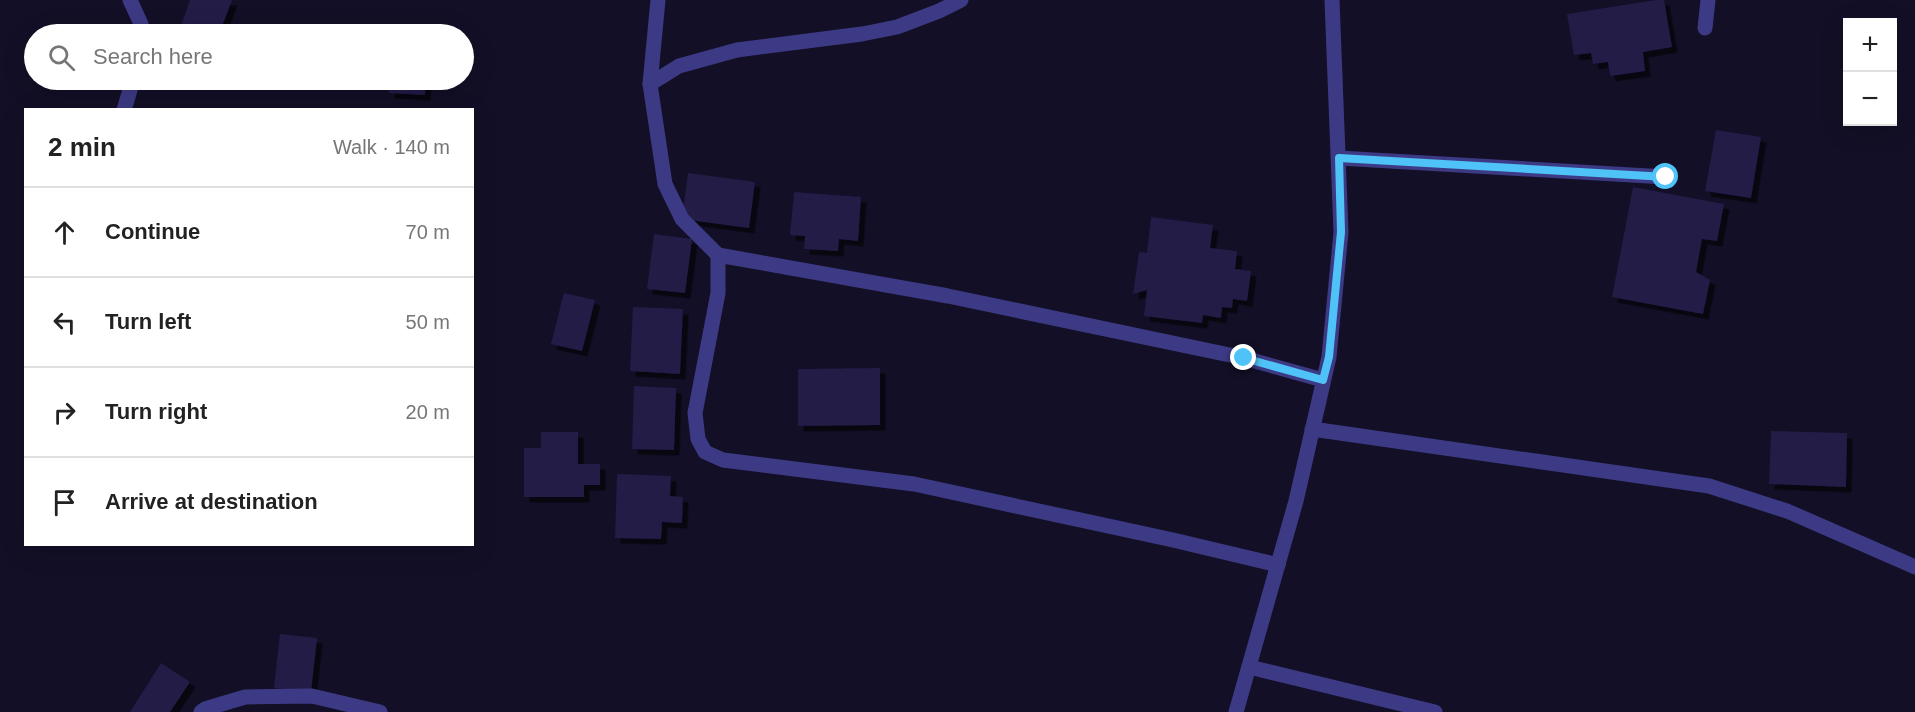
<!DOCTYPE html>
<meta charset="utf-8">
<style>
:root{--surface:#fff;--page:#f2f2f2;--text:#222;--muted:#767676;--line:#e0e0e0}
body{margin:0;font-family:Arial,sans-serif;background:var(--page);color:var(--text)}
.controls{position:absolute;right:18px;top:18px;display:grid;overflow:hidden;border-radius:0px;box-shadow:0 6px 24px #0002}
.controls button{width:54px;height:54px;display:grid;place-items:center;padding:0;border:0;border-bottom:2px solid var(--line);background:var(--surface);color:var(--text);font:30px sans-serif}
.stop{position:absolute;width:18px;height:18px;margin:-14px;border:4px solid #4fc3f7;border-radius:50%;background:#fff}
.stop.end{background:#4fc3f7;border-color:#fff;box-shadow:0 2px 6px #0008}
.list{margin:0;padding:0;list-style:none}
h2{display:flex;justify-content:space-between;align-items:center;height:78px;margin:0;padding:0 24px;font-size:26px}
h2 small{font-size:20px;font-weight:400;color:var(--muted)}
.list li{display:grid;grid-template-columns:39px 1fr auto;gap:18px;align-items:center;box-sizing:border-box;height:90px;padding:0 24px;border-top:2px solid var(--line)}
.list b{display:block;font-size:22px;white-space:nowrap}
.list em{font-size:20px;font-style:normal;color:var(--muted)}
.icon{flex:none;width:33px;height:33px;fill:none;stroke:currentColor;stroke-width:2;stroke-linecap:round;stroke-linejoin:round}
.map{position:relative;flex:none;width:1915px;height:712px;overflow:hidden}
.search{position:absolute;background:var(--surface);box-shadow:0 6px 24px #0002;left:24px;top:24px;width:450px;height:66px;display:flex;align-items:center;gap:15px;box-sizing:border-box;padding:0 21px;border-radius:33px;color:var(--muted);font-size:22px}
.panel{position:absolute;background:var(--surface);box-shadow:0 6px 24px #0002;left:24px;top:108px;width:450px;height:438px;border-radius:0px}
.map>svg:first-child{display:block}
.building{fill:#241b47;filter:url(#shadow)}
.lines{fill:none;stroke-linecap:round;stroke-linejoin:round}
.lane{stroke:#3d3a85;stroke-width:15}
.street{stroke:#3d3a85;stroke-width:15}
.route{stroke:#4fc3f7;stroke-width:8}
</style>
<div class="map">
<svg width="1915" height="712" viewBox="0 0 1915 712">
<defs>
<filter id="shadow"><feDropShadow dx="5.5" dy="5.5" stdDeviation="0" flood-color="#0009"/></filter>
</defs>
<rect width="100%" height="100%" fill="#130f26"/>
<g class="building">
<polygon points="190,0 232,0 219,34 178,34"/>
<polygon points="1656,0 1664,0 1672,47 1643,52 1645,71 1610,76 1608,62 1593,64 1591,53 1574,55 1567,14"/>
<polygon points="391,30 431,33 431,34 391,34"/>
<polygon points="389,80 426,80 425,95 389,93"/>
<polygon points="1716,130 1761,137 1751,198 1705,191"/>
<polygon points="688,173 755,182 749,228 682,219"/>
<polygon points="1633,187 1724,204 1717,241 1702,239 1696,272 1710,280 1703,314 1612,297"/>
<polygon points="794,192 861,197 858,241 839,239 838,251 804,249 805,236 790,235"/>
<polygon points="1151,217 1213,225 1210,248 1237,251 1235,269 1251,271 1247,301 1233,299 1232,308 1222,307 1221,318 1203,315 1202,323 1144,316 1147,290 1133,294 1139,252 1147,253"/>
<polygon points="654,234 692,239 685,293 647,289"/>
<polygon points="564,293 595,300 582,351 551,344"/>
<polygon points="633,307 683,309 680,374 630,371"/>
<polygon points="880,368 880,425 798,426 798,369"/>
<polygon points="634,386 676,388 674,450 632,449"/>
<polygon points="1771,431 1847,433 1846,487 1769,484"/>
<polygon points="541,432 578,432 578,464 600,464 600,485 584,485 584,497 524,497 524,448 541,448"/>
<polygon points="617,474 671,476 670,496 683,497 682,523 662,522 661,539 615,538"/>
<polygon points="280,634 317,638 311,692 274,688"/>
<polygon points="161,663 190,682 170,712 130,712"/>
</g>
<g class="lines">
<polyline class="lane" points="1339,158 1666,177"/>
<g class="street">
<polyline points="130,0 141,24 140,34"/>
<polyline points="1705,28 1708,0"/>
<polyline points="650,84 658,0"/>
<polyline points="124,110 133,80"/>
<polyline points="718,255 682,219 665,184 650,84 679,66 737,50 862,34 897,27 939,11 961,0"/>
<polyline points="1312,429 1709,486 1787,511 1915,567"/>
<polyline points="1278,565 1173,540 914,484 723,460 705,452 698,439 695,413 718,293 718,255 948,296 1244,358 1323,380"/>
<polyline points="1249,667 1435,712"/>
<polyline points="201,712 205,709 245,697 312,696 380,712"/>
<polyline points="1236,712 1296,501 1329,357 1341,232 1332,0"/>
</g>
</g>
<g class="lines">
<polyline class="route" points="1244,358 1323,380 1329,357 1341,232 1339,158 1666,177"/>
</g>
</svg>
<div class="controls">
<button>+</button>
<button>−</button>
</div>
<div class="stop" style="left:1666px;top:177px"></div>
<div class="stop end" style="left:1244px;top:358px"></div>
<div class="search"><svg class="icon" aria-label="search" viewBox="0 0 24 24"><circle cx="10" cy="10" r="6"/><path d="M15 15l6 6"/></svg>Search here</div>
<section class="panel">
<h2>2 min<small>Walk · 140 m</small></h2>
<ul class="list">
<li><svg class="icon" aria-label="ahead" viewBox="0 0 24 24"><path d="M12 20V5M6 11l6-6 6 6"/></svg><div><b>Continue</b></div><em>70 m</em></li>
<li><svg class="icon" aria-label="left" viewBox="0 0 24 24"><path d="M17 20v-9H6M10 6l-5 5 5 5"/></svg><div><b>Turn left</b></div><em>50 m</em></li>
<li><svg class="icon" aria-label="right" viewBox="0 0 24 24"><path d="M7 20v-9h11M14 6l5 5-5 5"/></svg><div><b>Turn right</b></div><em>20 m</em></li>
<li><svg class="icon" aria-label="arrive" viewBox="0 0 24 24"><path d="M6 21V4h12l-3 4 3 4H6"/></svg><div><b>Arrive at destination</b></div></li>
</ul>
</section>
</div>
